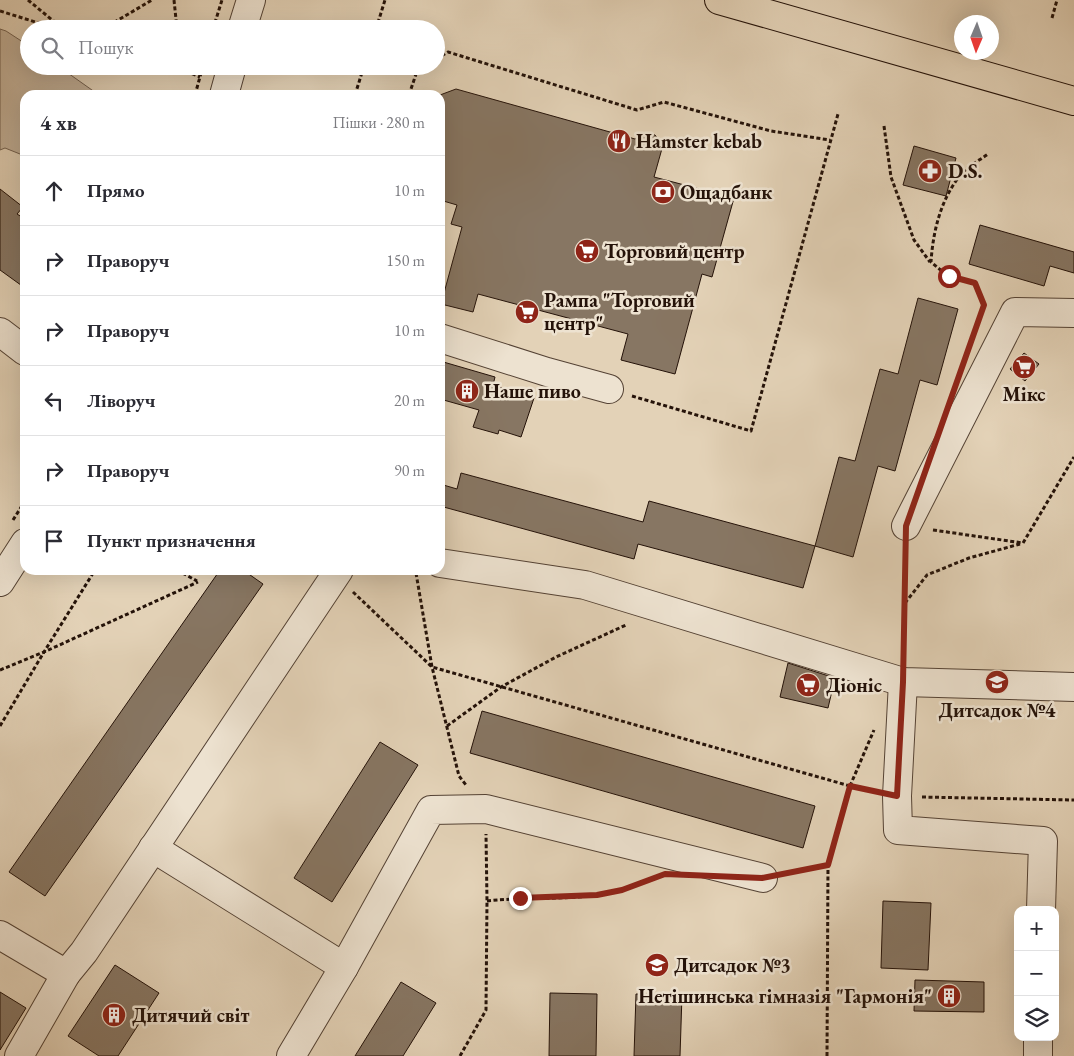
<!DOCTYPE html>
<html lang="uk">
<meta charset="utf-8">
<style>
:root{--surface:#fff;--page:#f7f7f7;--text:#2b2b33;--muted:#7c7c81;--line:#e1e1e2}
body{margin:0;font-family:"EB Garamond",serif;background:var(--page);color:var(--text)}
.controls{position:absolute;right:15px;bottom:15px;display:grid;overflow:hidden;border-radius:10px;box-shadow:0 5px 20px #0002}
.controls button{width:45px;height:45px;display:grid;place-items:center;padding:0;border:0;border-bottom:1px solid var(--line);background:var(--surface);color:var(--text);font:25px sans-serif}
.compass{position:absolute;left:954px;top:15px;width:45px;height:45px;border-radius:50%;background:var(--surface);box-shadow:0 5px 20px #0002;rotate:182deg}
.stop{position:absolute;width:15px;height:15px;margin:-11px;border:4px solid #8f2418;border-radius:50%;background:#fff}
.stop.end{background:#8f2418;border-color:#fff;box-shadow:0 1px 5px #0008}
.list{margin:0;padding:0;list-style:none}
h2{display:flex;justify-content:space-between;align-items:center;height:65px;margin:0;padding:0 20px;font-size:21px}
h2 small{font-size:16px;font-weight:400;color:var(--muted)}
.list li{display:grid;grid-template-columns:32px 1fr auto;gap:15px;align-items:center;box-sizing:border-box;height:70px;padding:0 20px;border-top:1px solid var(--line)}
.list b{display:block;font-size:19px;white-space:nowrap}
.list em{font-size:16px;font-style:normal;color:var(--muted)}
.icon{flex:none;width:28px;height:28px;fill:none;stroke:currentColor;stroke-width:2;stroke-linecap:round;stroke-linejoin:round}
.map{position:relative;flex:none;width:1074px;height:1056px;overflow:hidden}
.search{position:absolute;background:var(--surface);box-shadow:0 5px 20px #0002;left:20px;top:20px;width:425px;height:55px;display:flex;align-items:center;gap:12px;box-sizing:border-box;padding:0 18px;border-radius:28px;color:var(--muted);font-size:19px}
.panel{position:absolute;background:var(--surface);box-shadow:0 5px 20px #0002;left:20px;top:90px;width:425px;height:485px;border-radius:15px}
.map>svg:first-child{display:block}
.green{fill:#c3b199;stroke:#746251}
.building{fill:#877663;stroke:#241209}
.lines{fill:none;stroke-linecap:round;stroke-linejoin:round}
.minor-casing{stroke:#544234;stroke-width:30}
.major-casing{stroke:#241209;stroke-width:30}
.path{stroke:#241209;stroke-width:3;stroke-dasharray:4 2.5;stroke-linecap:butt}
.minor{stroke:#ede2d0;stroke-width:28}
.major{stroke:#e3d2b7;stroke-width:28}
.route{stroke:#8f2418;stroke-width:6}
.labels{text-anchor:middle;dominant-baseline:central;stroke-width:5;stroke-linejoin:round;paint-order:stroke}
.poi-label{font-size:20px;font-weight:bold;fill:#241209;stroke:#ede2d0;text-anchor:start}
</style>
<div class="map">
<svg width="1074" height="1056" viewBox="0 0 1074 1056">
<rect width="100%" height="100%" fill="#e3d2b7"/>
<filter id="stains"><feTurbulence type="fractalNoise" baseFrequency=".004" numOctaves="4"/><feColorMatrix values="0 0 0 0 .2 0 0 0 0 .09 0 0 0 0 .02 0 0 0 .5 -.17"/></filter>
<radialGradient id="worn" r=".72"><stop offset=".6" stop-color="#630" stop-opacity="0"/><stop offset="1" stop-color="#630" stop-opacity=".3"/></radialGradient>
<polygon class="green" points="0,29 6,31 29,46 29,66 58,66 99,95 25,95 25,156 5,148 0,150"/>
<g class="building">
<polygon points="456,89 635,139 645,133 655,135 663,145 654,177 734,198 712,277 702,274 675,374 621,360 628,334 478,294 473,312 441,304 462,227 451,224 457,205 440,200 440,95"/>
<polygon points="914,146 956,158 946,196 903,185"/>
<polygon points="0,189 23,207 17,214 25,219 25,288 0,270"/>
<polygon points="980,225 1074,252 1074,273 1050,266 1044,286 969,264"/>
<polygon points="918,298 958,309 937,385 920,380 895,471 878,466 853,557 815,546 839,457 855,461 880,369 898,374"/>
<polygon points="1024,353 1039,364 1025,381 1010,369"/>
<polygon points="440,361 495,377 493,385 534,398 521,437 499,430 498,434 473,427 479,410 440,399"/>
<polygon points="461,473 643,522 649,501 815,546 803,588 638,544 634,559 440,506 440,484 457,489"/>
<polygon points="220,570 243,570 263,584 45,896 9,872"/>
<polygon points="788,663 835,678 828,708 780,697"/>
<polygon points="482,711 815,806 803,848 470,753"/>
<polygon points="380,742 418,765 332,902 294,878"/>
<polygon points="883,901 931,903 928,970 881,968"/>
<polygon points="115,965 159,993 118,1056 99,1056 68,1036"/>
<polygon points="915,980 984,982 984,1012 914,1011"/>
<polygon points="401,982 436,1003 403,1056 355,1056"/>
<polygon points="0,992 26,1008 0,1050"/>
<polygon points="550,993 597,994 596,1056 549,1056"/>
<polygon points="636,994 682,995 680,1056 634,1056"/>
</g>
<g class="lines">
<g class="minor-casing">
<g id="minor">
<polyline points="242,29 251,0"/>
<polyline points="224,95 232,66"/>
<polyline points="0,332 25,351"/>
<polyline points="440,338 547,372 609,389"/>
<polyline points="906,526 1015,312 1074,313"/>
<polyline points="440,563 585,585 903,682 1074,687"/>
<polyline points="0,582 25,543"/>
<polyline points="903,682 897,796 898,830 1043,841 1041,910"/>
<polyline points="153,848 344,967"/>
<polyline points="0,935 66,974 84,952 339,570"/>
<polyline points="19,1056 66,974"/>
<polyline points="291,1056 344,967 431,810 486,809 763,878"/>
<polyline points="1038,1056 1038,1037"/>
</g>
</g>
<g class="major-casing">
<polyline id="major" points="719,0 1074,101"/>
</g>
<g class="path">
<polyline points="28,0 63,29"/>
<polyline points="174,0 177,29"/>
<polyline points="0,11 58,29"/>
<polyline points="1052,18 1057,0"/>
<polyline points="103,29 152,0"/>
<polyline points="213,29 222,0"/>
<polyline points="376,29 385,0"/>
<polyline points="436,59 448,52 637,110 664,102 771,131 830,140"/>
<polyline points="174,66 200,77"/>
<polyline points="195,95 203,66"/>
<polyline points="355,95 364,66"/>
<polyline points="409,95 418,68 421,66"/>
<polyline points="884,126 891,177 914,240 930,262"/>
<path d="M 976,328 L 984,305 L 975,283 L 949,277 L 931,262 C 933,231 941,197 963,172 C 970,165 980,160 988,154"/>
<polyline points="632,396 751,431 838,114"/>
<polyline points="13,520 25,501"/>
<polyline points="933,530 1023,543 1074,457"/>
<polyline points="177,570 197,581"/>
<polyline points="416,573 432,667 459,776 466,785"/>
<polyline points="353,592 432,667 850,786 872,791"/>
<polyline points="905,603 927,575 969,558 1020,544"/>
<polyline points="904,657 906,551"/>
<polyline points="0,670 44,652 198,582"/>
<polyline points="0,726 44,652 95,570"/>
<polyline points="447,726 501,687 556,657 626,625"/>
<polyline points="922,797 1074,800"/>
<polyline points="787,873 828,865"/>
<path d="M 487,901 C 524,897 561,900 597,895 C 617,893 637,885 656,877"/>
<polyline points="460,1056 486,1010 487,901 486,834"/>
<polyline points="827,1056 828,865 850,786 874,730"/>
</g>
<use href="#minor" class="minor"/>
<use href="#major" class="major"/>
</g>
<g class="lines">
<polyline class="route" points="520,898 597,895 622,890 665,874 762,878 828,865 850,786 897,796 903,682 906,526 984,305 975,283 949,276"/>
</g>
<defs>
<g id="restaurant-disc" transform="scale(1.25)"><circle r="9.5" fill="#8f2418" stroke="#ede2d0"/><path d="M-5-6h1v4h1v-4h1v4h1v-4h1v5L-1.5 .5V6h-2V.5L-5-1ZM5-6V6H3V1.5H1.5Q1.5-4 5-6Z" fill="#fff"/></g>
<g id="pharmacy-disc" transform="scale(1.25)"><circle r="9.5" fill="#8f2418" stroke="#ede2d0"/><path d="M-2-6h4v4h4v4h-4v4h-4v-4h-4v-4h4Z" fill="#fff"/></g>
<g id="bank-disc" transform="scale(1.25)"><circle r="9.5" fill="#8f2418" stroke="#ede2d0"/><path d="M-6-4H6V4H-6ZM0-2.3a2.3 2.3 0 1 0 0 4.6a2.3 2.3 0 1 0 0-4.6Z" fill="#fff"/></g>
<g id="supermarket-disc" transform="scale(1.25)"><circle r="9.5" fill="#8f2418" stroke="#ede2d0"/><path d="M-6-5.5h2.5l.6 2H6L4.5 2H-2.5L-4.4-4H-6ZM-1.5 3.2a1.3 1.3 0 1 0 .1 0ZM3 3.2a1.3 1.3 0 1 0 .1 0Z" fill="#fff"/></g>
<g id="building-disc" transform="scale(1.25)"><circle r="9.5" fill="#8f2418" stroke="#ede2d0"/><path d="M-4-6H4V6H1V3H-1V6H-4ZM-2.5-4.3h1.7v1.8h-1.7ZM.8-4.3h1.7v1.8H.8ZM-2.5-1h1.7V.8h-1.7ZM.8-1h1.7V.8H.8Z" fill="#fff"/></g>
<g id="school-disc" transform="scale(1.25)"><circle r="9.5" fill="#8f2418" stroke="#ede2d0"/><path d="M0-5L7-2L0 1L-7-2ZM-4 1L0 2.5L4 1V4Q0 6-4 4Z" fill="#fff"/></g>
</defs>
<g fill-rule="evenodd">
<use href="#restaurant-disc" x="619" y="141"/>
<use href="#pharmacy-disc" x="930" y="171"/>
<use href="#bank-disc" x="663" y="192"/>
<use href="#supermarket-disc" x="587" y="251"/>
<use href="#supermarket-disc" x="527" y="312"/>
<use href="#supermarket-disc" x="1024" y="367"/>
<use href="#building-disc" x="467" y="391"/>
<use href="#school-disc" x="997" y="682"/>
<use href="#supermarket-disc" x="808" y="685"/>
<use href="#school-disc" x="657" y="965"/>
<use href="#building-disc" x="949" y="996"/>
<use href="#building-disc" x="114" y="1015"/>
</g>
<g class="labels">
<g class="poi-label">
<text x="636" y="141">Hamster kebab</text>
<text x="948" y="171">D.S.</text>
<text x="680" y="192">Ощадбанк</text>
<text x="604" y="251">Торговий центр</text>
<text x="544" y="300">Рампа "Торговий<tspan x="544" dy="23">центр"</tspan></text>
<text x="484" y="391">Наше пиво</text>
<text x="1024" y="394" text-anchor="middle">Мікс</text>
<text x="826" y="685">Діоніс</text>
<text x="997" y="710" text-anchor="middle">Дитсадок №4</text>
<text x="674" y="965">Дитсадок №3</text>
<text x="932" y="996" text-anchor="end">Нетішинська гімназія "Гармонія"</text>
<text x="132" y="1015">Дитячий світ</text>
</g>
</g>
<rect width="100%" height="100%" filter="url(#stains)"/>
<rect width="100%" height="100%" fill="url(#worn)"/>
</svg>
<div class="controls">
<button>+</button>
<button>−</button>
<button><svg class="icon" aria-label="layers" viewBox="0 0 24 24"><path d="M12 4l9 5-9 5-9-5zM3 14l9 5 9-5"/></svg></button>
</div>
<svg class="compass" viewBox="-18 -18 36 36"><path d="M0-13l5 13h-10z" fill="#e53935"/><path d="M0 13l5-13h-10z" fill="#7c7c81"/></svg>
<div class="stop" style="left:949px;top:276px"></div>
<div class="stop end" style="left:520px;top:898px"></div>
<div class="search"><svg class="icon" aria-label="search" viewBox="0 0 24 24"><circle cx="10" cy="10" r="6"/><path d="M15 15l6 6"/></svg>Пошук</div>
<section class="panel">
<h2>4 хв<small>Пішки · 280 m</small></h2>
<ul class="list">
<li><svg class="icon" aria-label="ahead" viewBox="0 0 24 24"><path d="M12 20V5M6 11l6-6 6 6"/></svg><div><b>Прямо</b></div><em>10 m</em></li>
<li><svg class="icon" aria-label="right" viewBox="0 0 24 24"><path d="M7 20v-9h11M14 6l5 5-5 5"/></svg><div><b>Праворуч</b></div><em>150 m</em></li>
<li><svg class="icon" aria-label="right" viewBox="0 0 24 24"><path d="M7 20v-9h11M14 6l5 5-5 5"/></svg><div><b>Праворуч</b></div><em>10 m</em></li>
<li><svg class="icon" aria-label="left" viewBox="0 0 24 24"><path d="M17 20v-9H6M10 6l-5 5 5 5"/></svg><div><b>Ліворуч</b></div><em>20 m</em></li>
<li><svg class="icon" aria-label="right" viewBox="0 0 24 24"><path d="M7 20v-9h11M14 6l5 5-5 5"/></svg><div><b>Праворуч</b></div><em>90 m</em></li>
<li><svg class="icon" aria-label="arrive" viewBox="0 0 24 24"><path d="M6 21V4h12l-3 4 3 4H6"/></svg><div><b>Пункт призначення</b></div></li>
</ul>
</section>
</div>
